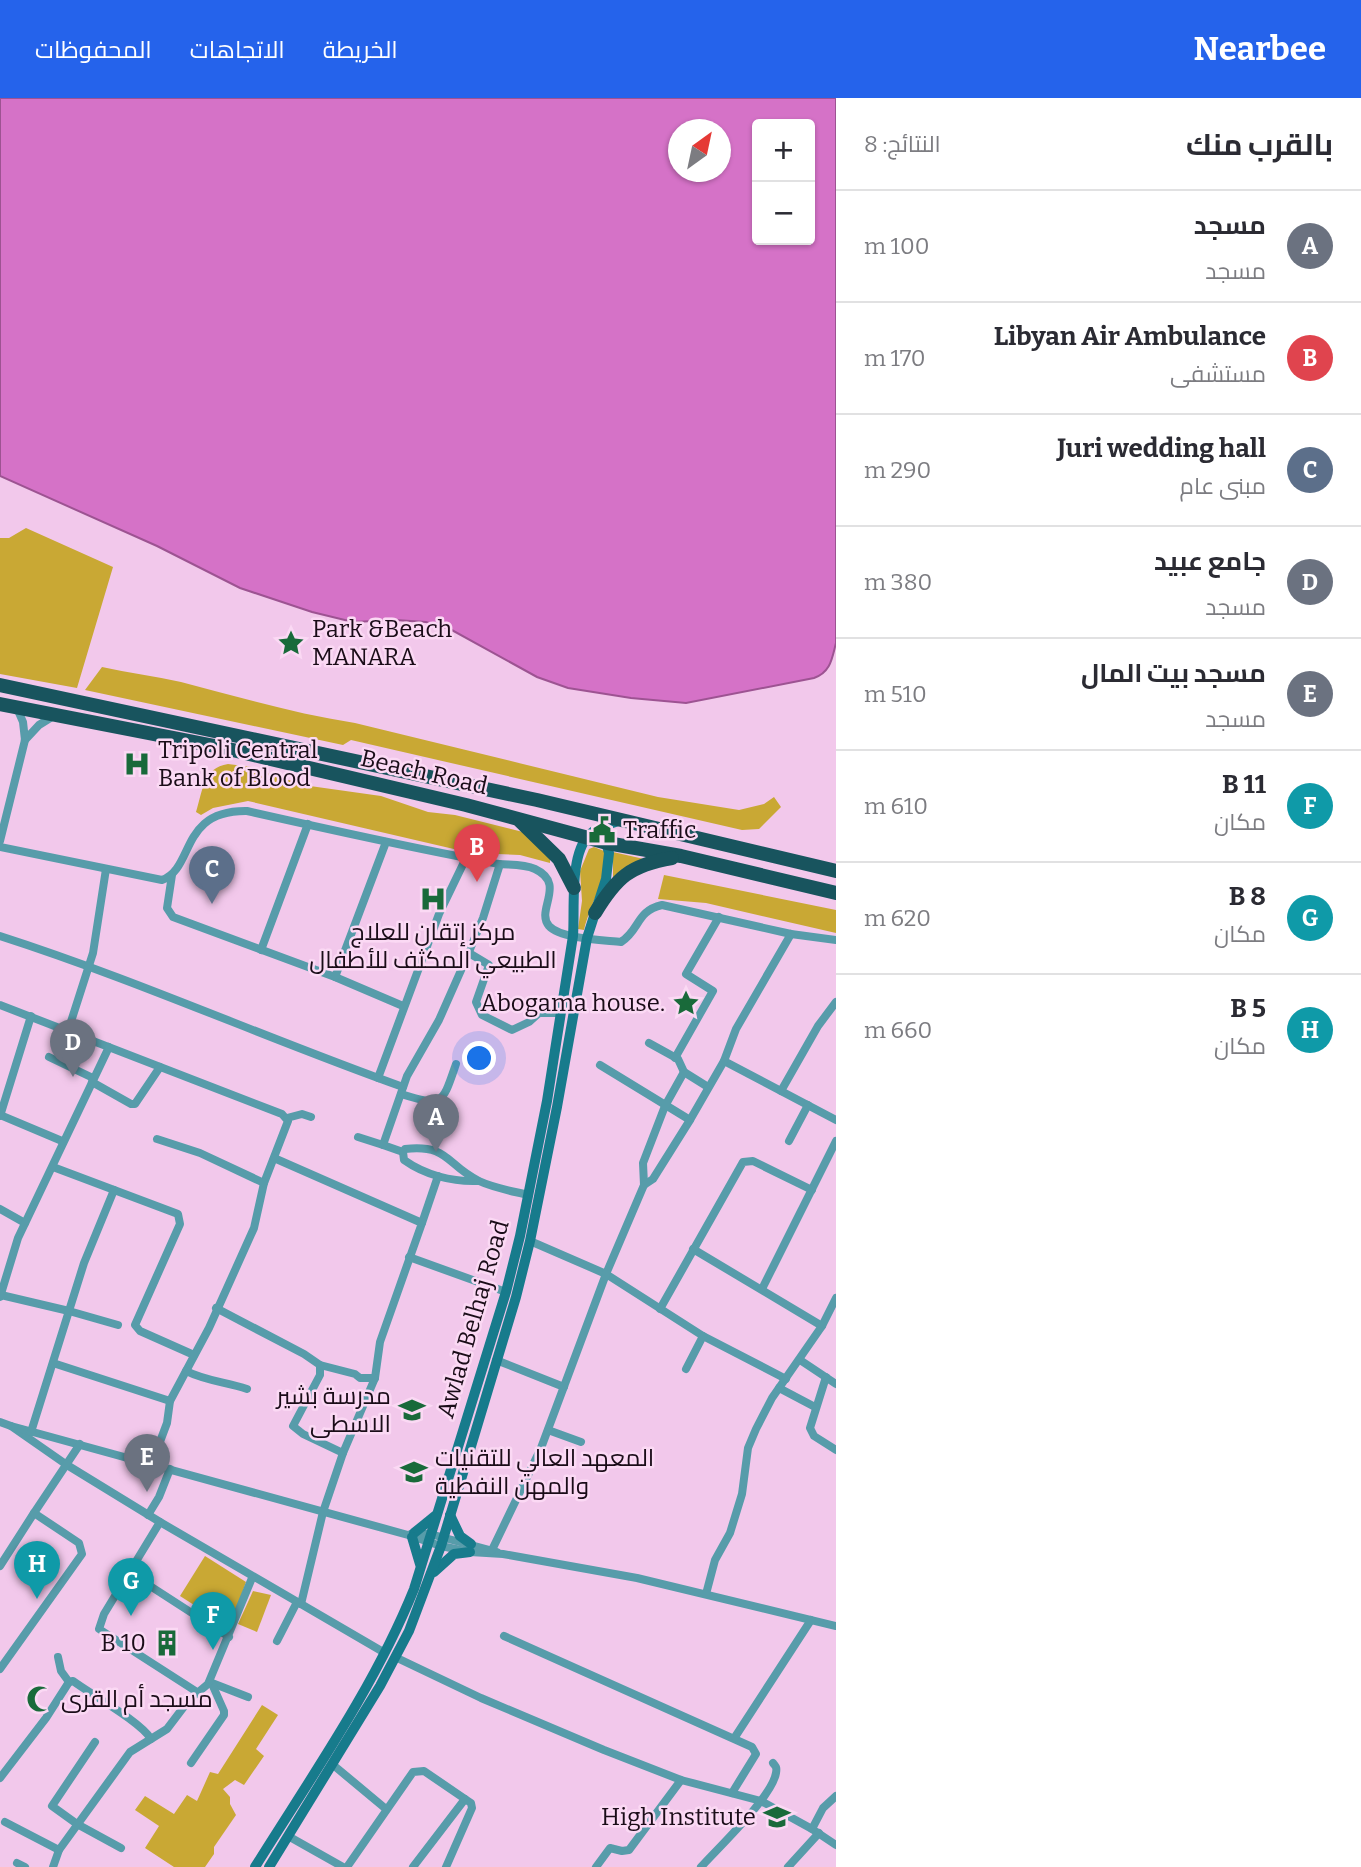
<!DOCTYPE html>
<html lang="ar">
<meta charset="utf-8">
<style>
:root{--surface:#fff;--page:#f7f7f7;--text:#2b2b33;--muted:#7c7c81;--line:#e1e1e2;--accent:#2563eb}
body{margin:0;font-family:Bitter,Cairo,serif;background:var(--page);color:var(--text);direction:rtl}
.controls{position:absolute;right:21px;top:21px;display:grid;overflow:hidden;border-radius:7px;box-shadow:0 2px 5px #0004}
.controls button{width:63px;height:63px;display:grid;place-items:center;padding:0;border:0;border-bottom:2px solid var(--line);background:var(--surface);color:var(--text);font:35px sans-serif}
.compass{position:absolute;left:668px;top:21px;width:63px;height:63px;border-radius:50%;background:var(--surface);box-shadow:0 2px 5px #0004;rotate:33deg}
.you{position:absolute;left:480px;top:961px;width:24px;height:24px;margin:-18px;border:5px solid #fff;border-radius:50%;background:#1a73e8;box-shadow:0 0 0 10px #1a73e833}
.badge{display:grid;place-items:center;width:46px;height:46px;border-radius:50%;background:var(--accent);color:#fff;font-size:23px;font-weight:700}
.pin{position:absolute;translate:-50% -58px;filter:drop-shadow(0 2px 4px #0008)}
.pin::after{content:'';position:absolute;top:37px;width:24px;height:21px;background:inherit;clip-path:polygon(0 0,100% 0,50% 100%)}
.list{margin:0;padding:0;list-style:none}
h2{display:flex;justify-content:space-between;align-items:center;height:91px;margin:0;padding:0 28px;font-size:30px}
h2 small{font-size:23px;font-weight:400;color:var(--muted)}
.list li{display:grid;grid-template-columns:46px 1fr auto;gap:21px;align-items:center;box-sizing:border-box;height:112px;padding:0 28px;border-top:2px solid var(--line)}
.list b{display:block;font-size:26px;white-space:nowrap}
.list p{margin:0;font-size:23px;white-space:nowrap;color:var(--muted)}
.list em{font-size:23px;font-style:normal;color:var(--muted)}
.map{position:relative;flex:none;width:836px;height:1769px;overflow:hidden;direction:ltr}
header{display:flex;align-items:center;gap:42px;box-sizing:border-box;height:98px;padding:0 35px;background:var(--accent);color:#fff}
header strong{font-size:33px}
nav{display:flex;gap:38px;margin-inline-start:auto;font-size:24px}
main{display:flex}
aside{flex:1;background:var(--surface)}
.map>svg:first-child{display:block}
.green{fill:#c9a834}
.water{fill:#d572c7;stroke:#9d5392;stroke-width:2;fill-rule:evenodd}
.lines{fill:none;stroke-linecap:round;stroke-linejoin:round}
.minor{stroke:#579caa;stroke-width:8}
.secondary{stroke:#177b8c;stroke-width:10}
.trunk{stroke:#18545e;stroke-width:14}
.labels{text-anchor:middle;dominant-baseline:central;stroke-width:5;stroke-linejoin:round;paint-order:stroke}
.poi-label{font-size:24px;fill:#1a0c18;stroke:#fbd9f4;text-anchor:start}
.street-label{font-size:24px;fill:#1a0c18;stroke:#fbd9f4}
</style>
<header>
<strong>Nearbee</strong>
<nav><a>الخريطة</a><a>الاتجاهات</a><a>المحفوظات</a></nav>
</header>
<main>
<aside>
<h2>بالقرب منك<small>النتائج: 8</small></h2>
<ul class="list">
<li><span class="badge" style="background:#6b7280">A</span><div><b>مسجد</b><p>مسجد</p></div><em>100 m</em></li>
<li><span class="badge" style="background:#e0444e">B</span><div><b>Libyan Air Ambulance</b><p>مستشفى</p></div><em>170 m</em></li>
<li><span class="badge" style="background:#5c6f8a">C</span><div><b>Juri wedding hall</b><p>مبنى عام</p></div><em>290 m</em></li>
<li><span class="badge" style="background:#6b7280">D</span><div><b>جامع عبيد</b><p>مسجد</p></div><em>380 m</em></li>
<li><span class="badge" style="background:#6b7280">E</span><div><b>مسجد بيت المال</b><p>مسجد</p></div><em>510 m</em></li>
<li><span class="badge" style="background:#0f9aa8">F</span><div><b>B 11</b><p>مكان</p></div><em>610 m</em></li>
<li><span class="badge" style="background:#0f9aa8">G</span><div><b>B 8</b><p>مكان</p></div><em>620 m</em></li>
<li><span class="badge" style="background:#0f9aa8">H</span><div><b>B 5</b><p>مكان</p></div><em>660 m</em></li>
</ul>
</aside>
<div class="map">
<svg width="836" height="1769" viewBox="0 0 836 1769">
<rect width="100%" height="100%" fill="#f2c8eb"/>
<g class="green">
<polygon points="26,430 113,469 77,590 0,576 0,440 9,440"/>
<path d="M 102,569 C 128,575 155,578 181,584 C 239,599 296,616 355,625 L 658,699 L 739,712 L 764,706 L 774,699 L 781,709 L 759,731 L 742,732 L 351,642 L 343,647 L 85,592 Z"/>
<path d="M 228,666 L 260,670 L 271,677 L 310,688 L 381,698 L 428,714 L 455,717 L 523,734 L 550,758 L 550,765 L 520,757 L 471,755 L 248,703 L 213,710 L 201,717 L 196,714 C 203,692 203,670 228,666 Z"/>
<path d="M 594,749 L 604,753 C 608,780 590,806 584,832 L 578,831 L 582,803 L 580,773 L 589,751 Z"/>
<polygon points="613,754 644,761 613,780"/>
<polygon points="664,777 836,812 836,835 706,805 658,801"/>
<polygon points="205,1458 246,1484 230,1530 180,1498"/>
<polygon points="253,1493 271,1497 257,1534 238,1526"/>
<polygon points="262,1607 278,1617 256,1651 264,1658 244,1687 235,1682 223,1691 230,1699 230,1706 236,1717 214,1749 214,1756 205,1769 174,1769 145,1750 159,1728 135,1712 145,1698 174,1716 187,1697 197,1703 210,1674 218,1676"/>
</g>
<path class="water" d="M 0,0 L 836,0 L 836,545 C 832,560 831,574 814,580 L 686,605 L 631,600 L 568,590 L 537,579 L 450,531 L 426,524 L 395,522 L 353,524 L 312,514 L 240,490 L 157,448 L 0,378 ZM 757,26 L 810,26 L 810,142 L 757,142 ZM 678,32 L 720,32 L 720,74 L 678,74 Z"/>
<g class="lines">
<g class="minor">
<polyline points="25,642 39,627 55,617"/>
<polyline points="0,743 25,642 23,624 16,608"/>
<path d="M 0,749 L 162,782 C 195,770 179,712 247,713 C 318,729 390,745 462,759 C 474,761 486,764 499,766 C 511,767 524,766 535,771 C 567,786 535,812 549,828 C 561,841 604,842 621,844 C 640,832 636,813 662,807 L 791,836 L 836,842"/>
<path d="M 500,766 L 483,820 L 466,861 L 439,922 L 407,978 L 383,1047 L 403,1054 L 405,1051 C 449,1046 446,1067 479,1083 C 494,1090 512,1093 528,1097"/>
<polyline points="172,777 167,810 173,819 335,879 403,908"/>
<path d="M 0,838 C 137,882 268,941 403,989"/>
<polyline points="261,852 308,726"/>
<polyline points="469,855 489,867 476,904 482,917 512,932 529,924 539,915 561,915"/>
<polyline points="335,879 386,744"/>
<polyline points="0,907 282,1016 288,1023 264,1085 254,1130 209,1230 170,1303 167,1325 152,1365"/>
<polyline points="68,933 93,855 106,771"/>
<polyline points="649,945 678,961 684,974 708,989"/>
<polyline points="49,959 93,980"/>
<polyline points="675,960 713,893 686,876 719,819"/>
<polyline points="724,963 836,1022"/>
<polyline points="600,967 690,1022"/>
<polyline points="378,980 439,816 466,760"/>
<polyline points="92,984 131,1006 135,1006 160,969"/>
<polyline points="781,993 818,928 836,904"/>
<path d="M 401,996 C 443,1009 442,1007 456,966"/>
<polyline points="0,1017 62,1043"/>
<polyline points="0,1018 31,918"/>
<polyline points="287,1020 302,1016 311,1019"/>
<polyline points="358,1039 383,1047"/>
<polyline points="157,1041 200,1055 264,1085"/>
<polyline points="789,1043 808,1007"/>
<path d="M 403,1054 L 404,1062 C 425,1077 452,1084 478,1083"/>
<polyline points="274,1060 422,1125 380,1244 375,1280 343,1355 323,1414 301,1506"/>
<polyline points="53,1069 178,1116 180,1126 135,1227 140,1233 194,1257"/>
<polyline points="644,1087 643,1065 665,1008 684,974"/>
<polyline points="0,1111 25,1125"/>
<polyline points="422,1125 438,1078"/>
<polyline points="530,1143 606,1176 703,1238 786,1281"/>
<polyline points="693,1151 822,1228"/>
<polyline points="409,1159 506,1194"/>
<polyline points="762,1191 836,1043"/>
<polyline points="1,1197 69,1213 118,1227"/>
<polyline points="0,1199 18,1140 109,949"/>
<polyline points="216,1210 304,1256 320,1267 320,1277 293,1328 303,1336 343,1355"/>
<polyline points="660,1211 743,1064 753,1063 812,1092"/>
<polyline points="496,1262 564,1289"/>
<polyline points="800,1262 836,1286"/>
<polyline points="53,1265 170,1303"/>
<polyline points="320,1267 355,1276 360,1280 375,1280"/>
<polyline points="686,1271 703,1238"/>
<path d="M 186,1273 C 206,1283 226,1284 247,1291"/>
<polyline points="826,1279 810,1330 814,1338 836,1352"/>
<polyline points="779,1290 815,1309"/>
<polyline points="0,1324 11,1328 67,1367 160,1424 385,1555"/>
<polyline points="11,1328 408,1437 441,1448 470,1454 503,1456 637,1480 836,1528"/>
<polyline points="548,1332 581,1344"/>
<polyline points="31,1334 84,1165 114,1092"/>
<polyline points="148,1417 159,1399 170,1371"/>
<polyline points="160,1424 104,1516 99,1531 197,1594"/>
<polyline points="411,1436 430,1436 497,1454"/>
<polyline points="492,1452 541,1350 606,1176 644,1087 653,1081 690,1022 724,963 736,931 791,836"/>
<polyline points="0,1468 34,1415"/>
<polyline points="130,1475 229,1539"/>
<polyline points="706,1496 715,1462 730,1435 742,1396 748,1350 756,1331 772,1300 822,1228 836,1200"/>
<polyline points="504,1538 752,1649 756,1656 732,1695"/>
<polyline points="277,1543 297,1504"/>
<path d="M 58,1559 L 61,1573 L 69,1584 L 73,1583 C 92,1597 141,1624 151,1641"/>
<polyline points="395,1559 481,1600 604,1652 681,1682 761,1703 812,1731 836,1747"/>
<polyline points="0,1571 82,1456 79,1445 34,1415 80,1346"/>
<polyline points="212,1585 248,1599"/>
<polyline points="735,1639 811,1522"/>
<polyline points="95,1644 52,1708 77,1726 121,1750"/>
<polyline points="191,1665 224,1617 224,1613 212,1586"/>
<polyline points="332,1666 386,1711"/>
<polyline points="0,1680 46,1620 69,1584"/>
<polyline points="5,1724 59,1752"/>
<polyline points="812,1731 823,1710 836,1698"/>
<polyline points="288,1738 343,1769"/>
<polyline points="17,1765 25,1769"/>
<polyline points="53,1769 59,1752 130,1654 167,1631 189,1602 208,1586 252,1480"/>
<polyline points="347,1769 413,1674 424,1673 465,1701 413,1769"/>
<polyline points="446,1769 472,1710 471,1705 465,1701"/>
<polyline points="596,1769 610,1750 622,1753 629,1752 681,1682"/>
<path d="M 701,1769 C 719,1749 772,1699 776,1675 C 777,1669 776,1669 773,1665"/>
<polyline points="788,1769 819,1735"/>
</g>
<g class="secondary">
<polyline points="450,1417 460,1438 471,1446"/>
<polyline points="414,1435 435,1418"/>
<polyline points="412,1439 420,1466"/>
<polyline points="434,1474 454,1456 470,1454"/>
<path d="M 255,1769 C 311,1679 374,1590 414,1491 L 506,1194 L 520,1138 L 547,1003 L 573,838 C 575,811 569,757 589,737 C 597,729 607,727 618,723"/>
<polyline points="269,1769 380,1588 409,1533 441,1448 516,1199 530,1143 557,1009 587,840 606,781 609,755 605,741"/>
</g>
<g class="trunk">
<polyline points="0,587 537,702 836,773"/>
<polyline points="0,606 220,649 466,707 607,745 681,758 836,795"/>
<polyline points="520,723 559,761 574,790"/>
<path d="M 595,815 C 616,780 630,767 672,760"/>
</g>
</g>
<defs>
<g id="sight-bare" transform="scale(2.1)"><path d="M0-6L1.8-2.2L6-1.7L2.9 1.2L3.7 5.4L0 3.3L-3.7 5.4L-2.9 1.2L-6-1.7L-1.8-2.2Z" fill="#196a3a" stroke="#fbd9f4" stroke-width="2.5" paint-order="stroke"/></g>
<g id="hospital-bare" transform="scale(2.1)"><path d="M-5-5h3v3.5h4V-5h3V5h-3V1.5h-4V5h-3Z" fill="#196a3a" stroke="#fbd9f4" stroke-width="2.5" paint-order="stroke"/></g>
<g id="civic-bare" transform="scale(2.1)"><path d="M-.6-6.5H3V-4.5H.6V-3L4-1V1h2V6H-6V1h2V-1L-.6-3ZM-1.2 2.5V6h2.4V2.5Z" fill="#196a3a" stroke="#fbd9f4" stroke-width="2.5" paint-order="stroke"/></g>
<g id="school-bare" transform="scale(2.1)"><path d="M0-5L7-2L0 1L-7-2ZM-4 1L0 2.5L4 1V4Q0 6-4 4Z" fill="#196a3a" stroke="#fbd9f4" stroke-width="2.5" paint-order="stroke"/></g>
<g id="university-bare" transform="scale(2.1)"><path d="M0-5L7-2L0 1L-7-2ZM-4 1L0 2.5L4 1V4Q0 6-4 4Z" fill="#196a3a" stroke="#fbd9f4" stroke-width="2.5" paint-order="stroke"/></g>
<g id="building-bare" transform="scale(2.1)"><path d="M-4-6H4V6H1V3H-1V6H-4ZM-2.5-4.3h1.7v1.8h-1.7ZM.8-4.3h1.7v1.8H.8ZM-2.5-1h1.7V.8h-1.7ZM.8-1h1.7V.8H.8Z" fill="#196a3a" stroke="#fbd9f4" stroke-width="2.5" paint-order="stroke"/></g>
<g id="mosque-bare" transform="scale(2.1)"><path d="M3.5-4.9A6 6 0 1 0 3.5 4.9A5 5 0 1 1 3.5-4.9Z" fill="#196a3a" stroke="#fbd9f4" stroke-width="2.5" paint-order="stroke"/></g>
</defs>
<g fill-rule="evenodd">
<use href="#sight-bare" x="291" y="545"/>
<use href="#hospital-bare" x="137" y="666"/>
<use href="#civic-bare" x="602" y="732"/>
<use href="#hospital-bare" x="433" y="801"/>
<use href="#sight-bare" x="686" y="905"/>
<use href="#school-bare" x="412" y="1312"/>
<use href="#university-bare" x="414" y="1374"/>
<use href="#building-bare" x="167" y="1545"/>
<use href="#mosque-bare" x="40" y="1601"/>
<use href="#university-bare" x="777" y="1719"/>
</g>
<g class="labels">
<g class="poi-label">
<text x="312" y="531">Park &amp;Beach<tspan x="312" dy="28">MANARA</tspan></text>
<text x="158" y="652">Tripoli Central<tspan x="158" dy="28">Bank of Blood</tspan></text>
<text x="623" y="732">Traffic</text>
<text x="433" y="834" text-anchor="middle">مركز إتقان للعلاج<tspan x="433" dy="28">الطبيعي المكثف للأطفال</tspan></text>
<text x="665" y="905" text-anchor="end">Abogama house.</text>
<text x="391" y="1298" text-anchor="end">مدرسة بشير<tspan x="391" dy="28">الاسطى</tspan></text>
<text x="435" y="1360">المعهد العالي للتقنيات<tspan x="435" dy="28">والمهن النفطية</tspan></text>
<text x="146" y="1545" text-anchor="end">B 10</text>
<text x="61" y="1601">مسجد أم القرى</text>
<text x="756" y="1719" text-anchor="end">High Institute</text>
</g>
<g class="street-label">
<text transform="translate(424 674) rotate(13)">Beach Road</text>
<text transform="translate(473 1221) rotate(-74)">Awlad Belhaj Road</text>
</g>
</g>
</svg>
<div class="controls">
<button>+</button>
<button>−</button>
</div>
<svg class="compass" viewBox="-18 -18 36 36"><path d="M0-13l5 13h-10z" fill="#e53935"/><path d="M0 13l5-13h-10z" fill="#7c7c81"/></svg>
<div class="you"></div>
<div class="pin badge" style="left:436px;top:1054px;background:#6b7280">A</div>
<div class="pin badge" style="left:477px;top:784px;background:#e0444e">B</div>
<div class="pin badge" style="left:212px;top:806px;background:#5c6f8a">C</div>
<div class="pin badge" style="left:73px;top:979px;background:#6b7280">D</div>
<div class="pin badge" style="left:147px;top:1394px;background:#6b7280">E</div>
<div class="pin badge" style="left:213px;top:1552px;background:#0f9aa8">F</div>
<div class="pin badge" style="left:131px;top:1518px;background:#0f9aa8">G</div>
<div class="pin badge" style="left:37px;top:1501px;background:#0f9aa8">H</div>
</div>
</main>
